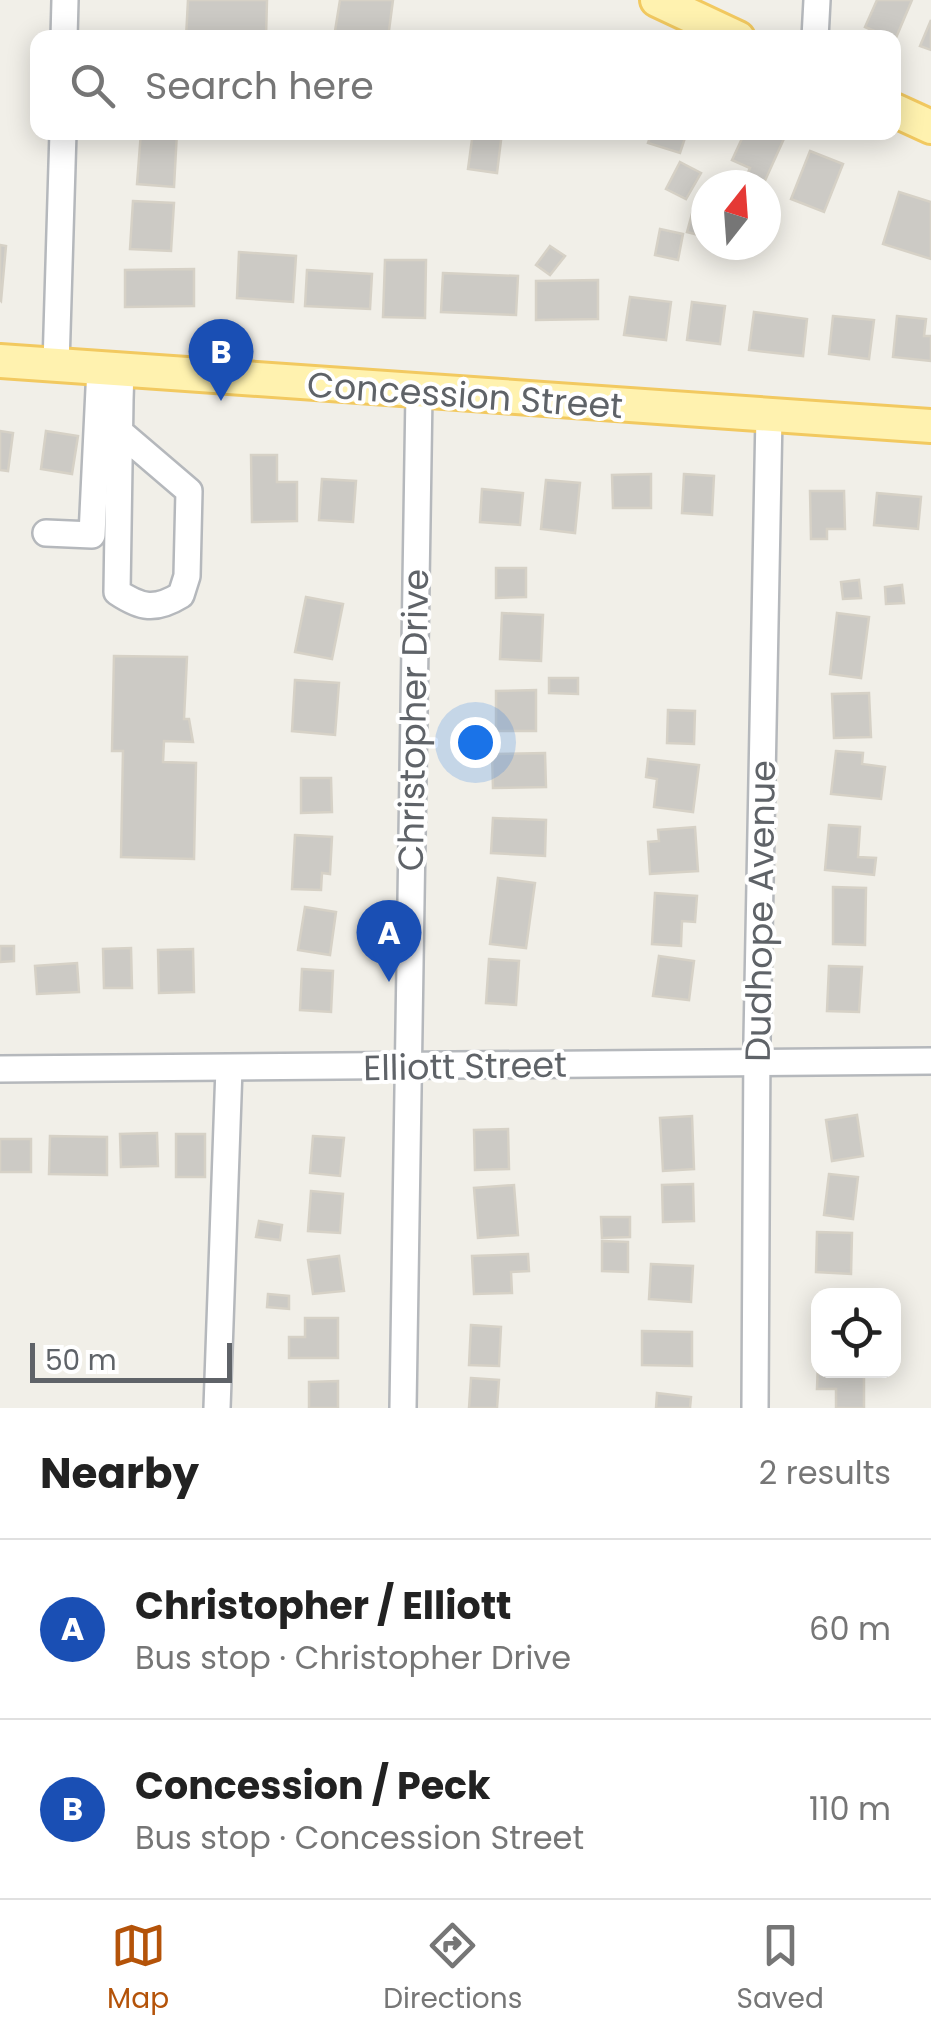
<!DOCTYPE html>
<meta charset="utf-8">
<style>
:root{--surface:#fff;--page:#f6f6f6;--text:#222;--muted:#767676;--line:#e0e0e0;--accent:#b45309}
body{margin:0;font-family:Poppins,sans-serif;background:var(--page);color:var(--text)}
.controls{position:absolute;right:30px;bottom:30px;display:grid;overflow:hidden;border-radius:20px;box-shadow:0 5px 25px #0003}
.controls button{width:90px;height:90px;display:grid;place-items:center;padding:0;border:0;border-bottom:2px solid var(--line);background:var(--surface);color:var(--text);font:50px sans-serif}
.compass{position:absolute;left:691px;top:170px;width:90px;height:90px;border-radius:50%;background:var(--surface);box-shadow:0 5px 25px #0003;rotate:17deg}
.scale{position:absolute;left:30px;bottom:25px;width:202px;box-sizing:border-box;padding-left:10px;border:5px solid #5f6368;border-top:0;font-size:28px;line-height:35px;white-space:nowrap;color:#5f6368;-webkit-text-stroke:8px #fff;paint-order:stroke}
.you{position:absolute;left:475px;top:742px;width:35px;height:35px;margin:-25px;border:8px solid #fff;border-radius:50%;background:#1a73e8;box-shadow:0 0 0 15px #1a73e833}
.badge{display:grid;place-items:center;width:65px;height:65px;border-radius:50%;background:var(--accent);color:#fff;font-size:32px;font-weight:700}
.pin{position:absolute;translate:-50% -82px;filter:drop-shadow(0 2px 5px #0008)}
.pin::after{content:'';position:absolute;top:52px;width:35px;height:30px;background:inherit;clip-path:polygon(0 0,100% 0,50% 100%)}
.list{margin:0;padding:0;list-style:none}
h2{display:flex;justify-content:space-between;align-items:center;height:130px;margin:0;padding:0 40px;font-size:42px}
h2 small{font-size:32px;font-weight:400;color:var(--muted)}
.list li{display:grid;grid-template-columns:65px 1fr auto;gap:30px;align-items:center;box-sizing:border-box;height:180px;padding:0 40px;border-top:2px solid var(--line)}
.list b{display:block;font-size:38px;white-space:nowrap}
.list p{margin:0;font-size:32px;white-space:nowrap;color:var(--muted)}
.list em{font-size:32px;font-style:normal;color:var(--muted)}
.icon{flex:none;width:55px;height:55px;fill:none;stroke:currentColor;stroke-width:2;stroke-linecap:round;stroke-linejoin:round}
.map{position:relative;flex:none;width:931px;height:1408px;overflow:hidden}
.search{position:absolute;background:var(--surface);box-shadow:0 5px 25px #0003;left:30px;right:30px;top:30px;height:110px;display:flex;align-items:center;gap:25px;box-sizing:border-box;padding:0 35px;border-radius:20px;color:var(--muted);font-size:38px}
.sheet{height:490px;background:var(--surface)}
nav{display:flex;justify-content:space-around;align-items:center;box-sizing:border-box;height:140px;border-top:2px solid var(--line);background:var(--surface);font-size:28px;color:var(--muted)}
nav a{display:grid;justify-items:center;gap:5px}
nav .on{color:var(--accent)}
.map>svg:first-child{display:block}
.building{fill:#cccac5;stroke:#d6d1c6;stroke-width:2.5}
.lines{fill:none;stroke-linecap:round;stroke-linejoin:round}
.minor-casing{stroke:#b5b8bc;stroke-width:30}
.major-casing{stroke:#f2c960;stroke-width:38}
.minor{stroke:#fff;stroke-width:25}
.major{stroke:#fff2af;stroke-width:32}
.labels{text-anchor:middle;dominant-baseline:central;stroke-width:8;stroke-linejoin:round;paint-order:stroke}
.street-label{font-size:35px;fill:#5f6368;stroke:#fff}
</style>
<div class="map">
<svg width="931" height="1408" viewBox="0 0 931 1408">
<rect width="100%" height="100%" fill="#f1efe8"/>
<g class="building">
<polygon points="188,0 267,0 266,38 186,38"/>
<polygon points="340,0 393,0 388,38 335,31"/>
<polygon points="877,0 912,0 895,40 865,27"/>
<polygon points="931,20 931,50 920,46"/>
<polygon points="141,132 177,132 174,187 137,184"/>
<polygon points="473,132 502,132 497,173 468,169"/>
<polygon points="652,132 687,132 680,153 648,143"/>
<polygon points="745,132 787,132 763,185 742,185 750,168 732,160"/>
<polygon points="810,151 843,164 824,212 791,199"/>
<polygon points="680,162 701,173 686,199 666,189"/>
<polygon points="899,192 931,202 931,259 883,244"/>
<polygon points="133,201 174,203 171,251 130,249"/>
<polygon points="693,210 706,214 706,237 687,232"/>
<polygon points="660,229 683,234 678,260 655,255"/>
<polygon points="0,245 6,246 1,301 0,300"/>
<polygon points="550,246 565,256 550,275 536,265"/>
<polygon points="239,252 296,256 293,302 237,298"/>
<polygon points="385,260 426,260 425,318 383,317"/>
<polygon points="194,269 194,306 125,307 125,270"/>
<polygon points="307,270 372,274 370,309 305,306"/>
<polygon points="443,273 518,276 516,315 441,312"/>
<polygon points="598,280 598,319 536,320 536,281"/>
<polygon points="630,297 671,302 666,340 624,335"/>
<polygon points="692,302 725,306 720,344 687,340"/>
<polygon points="754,312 807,319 803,356 749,350"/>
<polygon points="833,316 874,320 869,359 829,354"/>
<polygon points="897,316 926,319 924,336 931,336 931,361 893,357"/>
<polygon points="0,431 13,433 8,471 0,470"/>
<polygon points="46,431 78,436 72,474 41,469"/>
<polygon points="251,455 277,455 277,482 297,482 297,521 252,522"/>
<polygon points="651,474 651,508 613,508 612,475"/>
<polygon points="684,474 714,476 712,515 682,513"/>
<polygon points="322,479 356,481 353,522 319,520"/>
<polygon points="546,480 580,483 575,533 541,529"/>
<polygon points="482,489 523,493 520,525 480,522"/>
<polygon points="810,491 844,491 845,529 827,529 827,539 811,539"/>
<polygon points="877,493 921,497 918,529 874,525"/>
<polygon points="496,568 526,568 526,597 496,598"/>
<polygon points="859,580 861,598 843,599 841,582"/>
<polygon points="902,585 904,603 886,604 885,587"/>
<polygon points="306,597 343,604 332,659 295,652"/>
<polygon points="502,613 543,615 541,661 500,659"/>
<polygon points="837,613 869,617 861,678 830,674"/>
<polygon points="114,656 187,657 184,719 189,719 193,742 164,741 163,762 196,763 194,859 121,857 123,751 112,751"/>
<polygon points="549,678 578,678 578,694 549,693"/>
<polygon points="295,680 339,683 335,735 292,731"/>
<polygon points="536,690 536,731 496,731 496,691"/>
<polygon points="869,693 871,737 834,738 832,694"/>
<polygon points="668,710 695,711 694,744 667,743"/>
<polygon points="836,751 863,753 862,764 885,767 881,799 831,794"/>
<polygon points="545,753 546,787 493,788 492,754"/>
<polygon points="648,759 699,765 693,812 654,807 657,779 646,777"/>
<polygon points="301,778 331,778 332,812 301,813"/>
<polygon points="493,818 546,820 545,856 491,853"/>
<polygon points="829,825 860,827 858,857 876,858 874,875 825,870"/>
<polygon points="695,827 698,871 650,874 648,842 659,841 658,830"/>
<polygon points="295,835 332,837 330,874 322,873 321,890 292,889"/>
<polygon points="498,878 535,883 526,948 490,944"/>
<polygon points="833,887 866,888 865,945 833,944"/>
<polygon points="655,893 697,896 695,922 682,921 681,946 652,944"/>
<polygon points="305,907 336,912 330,955 298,950"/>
<polygon points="0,946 14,946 14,961 0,962"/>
<polygon points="131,948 132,988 104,988 103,949"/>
<polygon points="193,949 194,992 159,993 158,950"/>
<polygon points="659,956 694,961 689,1000 653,996"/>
<polygon points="489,959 519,961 516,1005 486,1003"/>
<polygon points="77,963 79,992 37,994 35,966"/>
<polygon points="829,966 862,967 859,1012 827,1011"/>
<polygon points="302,969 333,971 331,1012 300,1010"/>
<polygon points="857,1115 863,1156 832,1161 826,1120"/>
<polygon points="692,1116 694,1169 663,1171 660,1118"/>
<polygon points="508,1129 509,1169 475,1170 474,1130"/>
<polygon points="157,1133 158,1166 121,1167 120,1134"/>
<rect x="176" y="1134" width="29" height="43"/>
<polygon points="50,1136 107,1137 107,1175 49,1174"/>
<polygon points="313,1136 344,1138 340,1176 310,1173"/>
<rect x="0" y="1139" width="31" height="33"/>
<polygon points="829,1174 858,1177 853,1219 824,1215"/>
<polygon points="693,1184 694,1221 663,1222 662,1185"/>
<polygon points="514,1185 518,1235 478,1238 474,1188"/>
<polygon points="311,1191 343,1194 340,1233 308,1231"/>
<polygon points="601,1217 630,1217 630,1237 602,1238"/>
<polygon points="259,1221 282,1225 280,1240 256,1237"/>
<polygon points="817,1232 852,1233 851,1274 816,1272"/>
<polygon points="602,1241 628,1242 628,1272 602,1271"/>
<polygon points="528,1254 529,1271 511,1272 512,1293 474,1294 472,1256"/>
<polygon points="339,1256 344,1291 313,1294 308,1260"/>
<polygon points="651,1264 693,1266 691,1302 649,1299"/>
<polygon points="268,1294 289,1296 289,1309 267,1307"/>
<polygon points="305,1318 338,1318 338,1358 289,1358 289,1337 305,1337"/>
<polygon points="471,1325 501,1327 499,1366 469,1365"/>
<polygon points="642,1331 692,1332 692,1366 642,1365"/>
<polygon points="818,1362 818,1370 864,1370 864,1408 836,1408 836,1389 817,1389"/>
<polygon points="471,1378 499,1380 497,1408 469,1408"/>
<polygon points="338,1381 338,1408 309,1408 309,1382"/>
<polygon points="657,1393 691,1397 690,1408 656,1408"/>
</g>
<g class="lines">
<g class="minor-casing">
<g id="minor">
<polyline points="64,38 65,0"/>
<polyline points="815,38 817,0"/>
<polyline points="56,365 63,132"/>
<path d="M 120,432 L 189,491 L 187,576 L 181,595 C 155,611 141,608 117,592 L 120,400 L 121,370"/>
<polyline points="46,533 92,535 100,368"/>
<polyline points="0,1069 931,1061"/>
<polyline points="217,1408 229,1068"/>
<polyline points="403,1408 419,393"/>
<polyline points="755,1408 757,1039 769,415"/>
</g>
</g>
<g class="major-casing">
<g id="major">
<polyline points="657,0 738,38"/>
<polyline points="894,110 931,127"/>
<polyline points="0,361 931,426"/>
</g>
</g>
<use href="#minor" class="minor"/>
<use href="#major" class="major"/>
</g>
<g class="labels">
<g class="street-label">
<text transform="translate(465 395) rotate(4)">Concession Street</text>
<text transform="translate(413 720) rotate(-89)">Christopher Drive</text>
<text transform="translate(760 911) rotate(-89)">Dudhope Avenue</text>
<text transform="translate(465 1066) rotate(-1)">Elliott Street</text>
</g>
</g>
</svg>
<div class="controls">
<button><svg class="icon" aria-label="locate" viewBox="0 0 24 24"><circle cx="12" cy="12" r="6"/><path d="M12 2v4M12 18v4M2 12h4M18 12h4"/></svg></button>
</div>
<svg class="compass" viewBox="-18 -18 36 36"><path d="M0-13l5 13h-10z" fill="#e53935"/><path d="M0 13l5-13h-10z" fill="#767676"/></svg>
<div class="scale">50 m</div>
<div class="you"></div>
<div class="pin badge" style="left:389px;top:982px;background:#1a4fb4">A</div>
<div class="pin badge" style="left:221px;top:401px;background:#1a4fb4">B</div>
<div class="search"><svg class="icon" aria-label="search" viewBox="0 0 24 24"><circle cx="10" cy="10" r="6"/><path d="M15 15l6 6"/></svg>Search here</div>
</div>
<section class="sheet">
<h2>Nearby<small>2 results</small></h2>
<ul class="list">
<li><span class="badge" style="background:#1a4fb4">A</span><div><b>Christopher / Elliott</b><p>Bus stop · Christopher Drive</p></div><em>60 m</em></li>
<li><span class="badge" style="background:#1a4fb4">B</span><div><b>Concession / Peck</b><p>Bus stop · Concession Street</p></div><em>110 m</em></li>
</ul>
</section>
<nav>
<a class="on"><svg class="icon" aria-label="map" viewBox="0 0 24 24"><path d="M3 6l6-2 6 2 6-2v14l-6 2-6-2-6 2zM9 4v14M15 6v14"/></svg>Map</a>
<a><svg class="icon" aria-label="directions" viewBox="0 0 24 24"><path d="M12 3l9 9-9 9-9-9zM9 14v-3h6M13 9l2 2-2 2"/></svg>Directions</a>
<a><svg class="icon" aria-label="saved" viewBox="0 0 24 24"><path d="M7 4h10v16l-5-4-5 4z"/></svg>Saved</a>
</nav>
